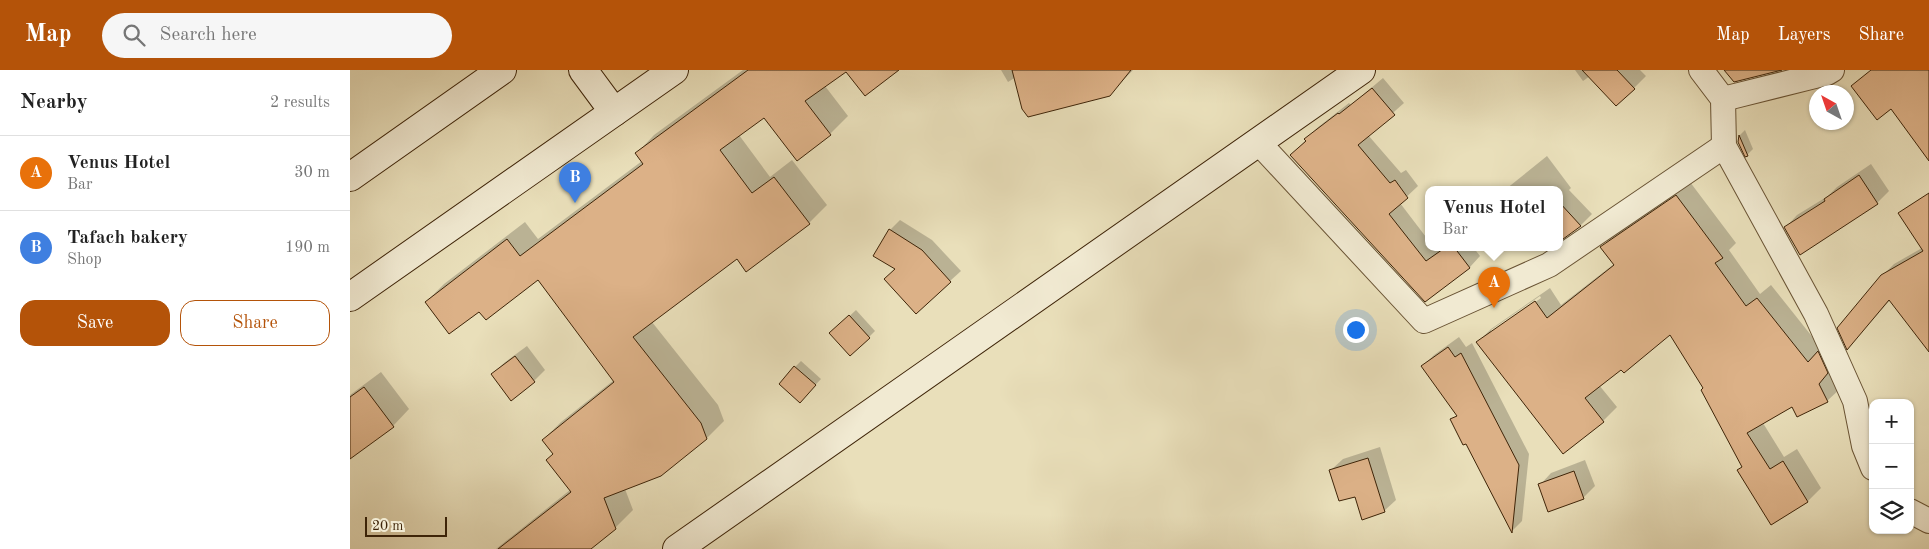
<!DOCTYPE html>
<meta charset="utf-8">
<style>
:root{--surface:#fff;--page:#f6f6f6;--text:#222;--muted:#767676;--line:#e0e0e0;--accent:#b45309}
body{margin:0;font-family:"Old Standard TT",serif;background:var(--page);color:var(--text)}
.controls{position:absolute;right:15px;bottom:15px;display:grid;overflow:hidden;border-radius:10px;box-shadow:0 1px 4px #0004}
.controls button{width:45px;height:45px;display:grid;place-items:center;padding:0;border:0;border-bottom:1px solid var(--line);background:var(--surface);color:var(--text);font:25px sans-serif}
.compass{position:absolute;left:1459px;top:15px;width:45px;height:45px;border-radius:50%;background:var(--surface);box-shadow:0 1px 4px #0004;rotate:320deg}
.scale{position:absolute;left:15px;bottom:12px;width:82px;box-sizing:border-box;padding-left:5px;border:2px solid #3e2408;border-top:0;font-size:14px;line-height:18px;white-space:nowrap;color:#3e2408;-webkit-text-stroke:4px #f1ead2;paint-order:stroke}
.you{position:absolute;left:1005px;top:259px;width:18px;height:18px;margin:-12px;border:4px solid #fff;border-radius:50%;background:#1a73e8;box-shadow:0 0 0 8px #1a73e833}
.badge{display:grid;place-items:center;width:32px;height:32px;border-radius:50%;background:var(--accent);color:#fff;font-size:16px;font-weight:700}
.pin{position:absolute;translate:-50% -41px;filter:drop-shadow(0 1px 2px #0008)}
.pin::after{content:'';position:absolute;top:26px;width:18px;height:15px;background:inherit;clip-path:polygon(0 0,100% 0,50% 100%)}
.popup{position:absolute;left:1075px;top:116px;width:138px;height:65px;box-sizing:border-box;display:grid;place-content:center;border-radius:10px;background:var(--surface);filter:drop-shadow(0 1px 4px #0005);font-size:16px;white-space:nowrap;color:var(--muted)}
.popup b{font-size:19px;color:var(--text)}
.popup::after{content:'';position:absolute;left:50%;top:100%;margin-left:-10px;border:10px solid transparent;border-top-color:var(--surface)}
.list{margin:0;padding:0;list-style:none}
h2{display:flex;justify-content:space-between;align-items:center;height:65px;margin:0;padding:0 20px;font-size:21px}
h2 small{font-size:16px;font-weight:400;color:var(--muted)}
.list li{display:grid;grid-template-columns:32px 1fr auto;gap:15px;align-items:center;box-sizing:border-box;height:75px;padding:0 20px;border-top:1px solid var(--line)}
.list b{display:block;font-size:19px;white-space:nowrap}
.list p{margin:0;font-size:16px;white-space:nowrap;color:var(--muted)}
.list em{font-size:16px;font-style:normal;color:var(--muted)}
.actions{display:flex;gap:10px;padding:15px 20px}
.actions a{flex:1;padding:11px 0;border:1px solid var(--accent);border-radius:15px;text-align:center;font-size:18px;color:var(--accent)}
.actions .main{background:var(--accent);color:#fff}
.icon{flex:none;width:28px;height:28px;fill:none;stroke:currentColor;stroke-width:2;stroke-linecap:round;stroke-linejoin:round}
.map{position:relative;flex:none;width:1579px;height:479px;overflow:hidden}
header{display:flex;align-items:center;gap:30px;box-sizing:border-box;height:70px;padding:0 25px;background:var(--accent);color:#fff}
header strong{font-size:24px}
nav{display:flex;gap:28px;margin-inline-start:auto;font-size:18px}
.search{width:350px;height:45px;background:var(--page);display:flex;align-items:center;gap:12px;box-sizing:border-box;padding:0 18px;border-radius:28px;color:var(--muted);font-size:19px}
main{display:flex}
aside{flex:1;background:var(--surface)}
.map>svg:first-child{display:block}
.shadow{fill:#0003;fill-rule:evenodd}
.building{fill:#dcb187;stroke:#3e2408}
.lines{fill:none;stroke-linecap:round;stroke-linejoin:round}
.street-casing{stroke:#695334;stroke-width:26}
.secondary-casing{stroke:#3e2408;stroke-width:30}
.street{stroke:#f1ead2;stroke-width:24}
.secondary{stroke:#f1ead2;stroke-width:28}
</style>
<header>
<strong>Map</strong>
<div class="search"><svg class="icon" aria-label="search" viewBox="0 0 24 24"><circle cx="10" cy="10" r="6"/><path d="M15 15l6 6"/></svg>Search here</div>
<nav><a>Map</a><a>Layers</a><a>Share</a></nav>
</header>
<main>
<aside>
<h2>Nearby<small>2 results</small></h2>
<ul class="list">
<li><span class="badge" style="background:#e8710a">A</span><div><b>Venus Hotel</b><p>Bar</p></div><em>30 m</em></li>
<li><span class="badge" style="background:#3f7fe0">B</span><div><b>Tafach bakery</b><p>Shop</p></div><em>190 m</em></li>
</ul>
<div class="actions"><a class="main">Save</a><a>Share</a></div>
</aside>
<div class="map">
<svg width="1579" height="479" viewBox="0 0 1579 479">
<rect width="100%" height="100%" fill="#e9dfba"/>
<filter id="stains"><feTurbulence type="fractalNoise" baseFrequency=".004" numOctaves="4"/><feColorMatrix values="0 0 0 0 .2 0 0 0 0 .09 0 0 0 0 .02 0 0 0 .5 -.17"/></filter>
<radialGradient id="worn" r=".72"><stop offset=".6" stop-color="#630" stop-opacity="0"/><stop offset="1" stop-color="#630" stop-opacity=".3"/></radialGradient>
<g class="shadow">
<polygon points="393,0 547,0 496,0 475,16 498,46 480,64 447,89 414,46 389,65 420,107 442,90 477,135 459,153 396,200 387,188 302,252 368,335 374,351 356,369 275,419 283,440 265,458 239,479 146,479 220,420 204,383 193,370 211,352 264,310 188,208 130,240 76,232 94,214 175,152 188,169 292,91 287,83 304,65"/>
<polygon points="651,0 783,0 759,25 666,7 658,12"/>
<polygon points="1225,0 1290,0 1296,6 1284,18 1240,6 1233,11"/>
<polygon points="1033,8 1054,33 1018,65 1051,103 1056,100 1068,116 1050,133 1079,171 1079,177 1084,177 1088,181 1094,177 1123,177 1130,186 1120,197 1075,230 942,85 967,58 999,33 1001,35"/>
<polygon points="1395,60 1403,79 1397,85 1389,72 1389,66"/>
<polygon points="1197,86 1221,118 1219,120 1242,144 1231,155 1213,167 1209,162 1209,119 1156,119"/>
<polygon points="1521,94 1539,121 1527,133 1450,184 1436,157 1447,145 1478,126 1487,117"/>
<path d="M 1340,112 L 1386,173 L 1379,180 L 1410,224 L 1421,215 L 1472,279 L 1491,318 L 1477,331 L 1442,335 L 1413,353 L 1434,387 L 1447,379 L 1471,418 L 1458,431 L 1422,453 L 1355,318 L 1320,263 L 1249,315 L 1267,337 L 1253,351 L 1127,273 L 1141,259 L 1200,218 L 1211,235 L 1264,194 L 1252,177 L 1265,163 ZM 1190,226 L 1191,228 L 1141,263 L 1141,260 Z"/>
<polygon points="550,150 582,170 611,201 600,211 546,199 540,160"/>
<polygon points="1579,174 1579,280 1540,230 1498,278 1532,206 1544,194"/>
<polygon points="506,240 525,261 519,267 487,258"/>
<polygon points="1109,267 1116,277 1122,273 1179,384 1172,451 1162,461 1117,372 1102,350 1107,345 1073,296 1084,285"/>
<polygon points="177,276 195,300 184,311 142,305 154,293"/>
<polygon points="451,291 471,309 456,325 445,297"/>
<polygon points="31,302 59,339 43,356 0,388 0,325"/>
<polygon points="1030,377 1046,430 1034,441 1006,425 981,400 993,389"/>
<polygon points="1235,390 1245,416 1233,428 1190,415 1201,403"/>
</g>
<g class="building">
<polygon points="398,0 549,0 515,26 496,2 455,31 481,65 447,91 414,48 370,80 402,123 424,107 460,154 396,202 387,189 283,267 351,353 357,369 311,406 254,428 266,459 241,479 148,479 221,422 196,390 203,384 192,370 264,312 188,210 136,250 129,242 99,264 75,232 157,169 170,186 293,94 285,83"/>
<polygon points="662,0 781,0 760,26 678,47 672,39"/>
<polygon points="1232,0 1267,0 1285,19 1266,36"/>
<polygon points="1374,0 1432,0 1384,12"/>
<polygon points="1521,0 1579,0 1579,91 1541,39 1527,50 1501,16"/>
<polygon points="1022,18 1045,45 1008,75 1040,113 1045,110 1058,128 1039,144 1076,191 1096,177 1104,177 1120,198 1075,232 940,85 956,71 954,69 988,43 989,44"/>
<polygon points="1389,65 1398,86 1395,87 1388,72"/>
<polygon points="1509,105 1528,134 1450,185 1434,157 1475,131 1474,129"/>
<polygon points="1579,123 1579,282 1539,230 1497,280 1487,258 1531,205 1573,181 1548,143"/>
<polygon points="1326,125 1373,188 1365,193 1396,236 1407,228 1458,292 1468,281 1478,303 1469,314 1478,332 1447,347 1442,337 1397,363 1420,399 1433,391 1458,432 1421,455 1387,400 1392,397 1351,320 1353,318 1320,265 1274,303 1271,300 1235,328 1254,352 1213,384 1126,272 1185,231 1197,248 1264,195 1250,177"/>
<polygon points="1209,132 1231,156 1209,172"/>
<polygon points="539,159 572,180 601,212 566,244 534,209 545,199 523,186"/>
<polygon points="499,245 520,268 500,286 479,263"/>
<polygon points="1098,277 1105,287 1111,283 1169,395 1162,463 1116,374 1113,375 1100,349 1107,346 1071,296"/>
<polygon points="165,286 185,312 161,331 141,304"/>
<polygon points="444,296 466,315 450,333 429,314"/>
<polygon points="14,317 44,357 0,389 0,327"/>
<polygon points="1018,388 1035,442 1012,450 1005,427 989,431 979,400"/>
<polygon points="1224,401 1234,429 1198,442 1188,414"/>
</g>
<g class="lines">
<g class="street-casing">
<g id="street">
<polyline points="1351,0 1373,29 1374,76 1466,244 1505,331 1514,376 1523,398"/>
<polyline points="1373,29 1477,3 1482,0"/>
<polyline points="908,72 1074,251 1199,195 1374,76"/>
<polyline points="1560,441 1579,451"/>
</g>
</g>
<g class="secondary-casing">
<g id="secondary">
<polyline points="233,0 264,42"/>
<polyline points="0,107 152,0"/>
<polyline points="0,227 324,0"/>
<polyline points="327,479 1011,0"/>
</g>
</g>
<use href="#street" class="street"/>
<use href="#secondary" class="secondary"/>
</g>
<rect width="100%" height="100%" filter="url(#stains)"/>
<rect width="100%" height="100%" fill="url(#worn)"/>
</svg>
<div class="controls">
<button>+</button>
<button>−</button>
<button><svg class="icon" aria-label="layers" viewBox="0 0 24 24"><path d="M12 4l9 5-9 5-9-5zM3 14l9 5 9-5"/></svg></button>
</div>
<svg class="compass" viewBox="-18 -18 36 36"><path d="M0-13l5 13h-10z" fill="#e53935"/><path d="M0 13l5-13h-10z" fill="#767676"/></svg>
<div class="scale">20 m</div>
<div class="you"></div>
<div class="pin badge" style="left:1144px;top:238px;background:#e8710a">A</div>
<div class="popup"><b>Venus Hotel</b>Bar</div>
<div class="pin badge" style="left:225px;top:133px;background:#3f7fe0">B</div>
</div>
</main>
